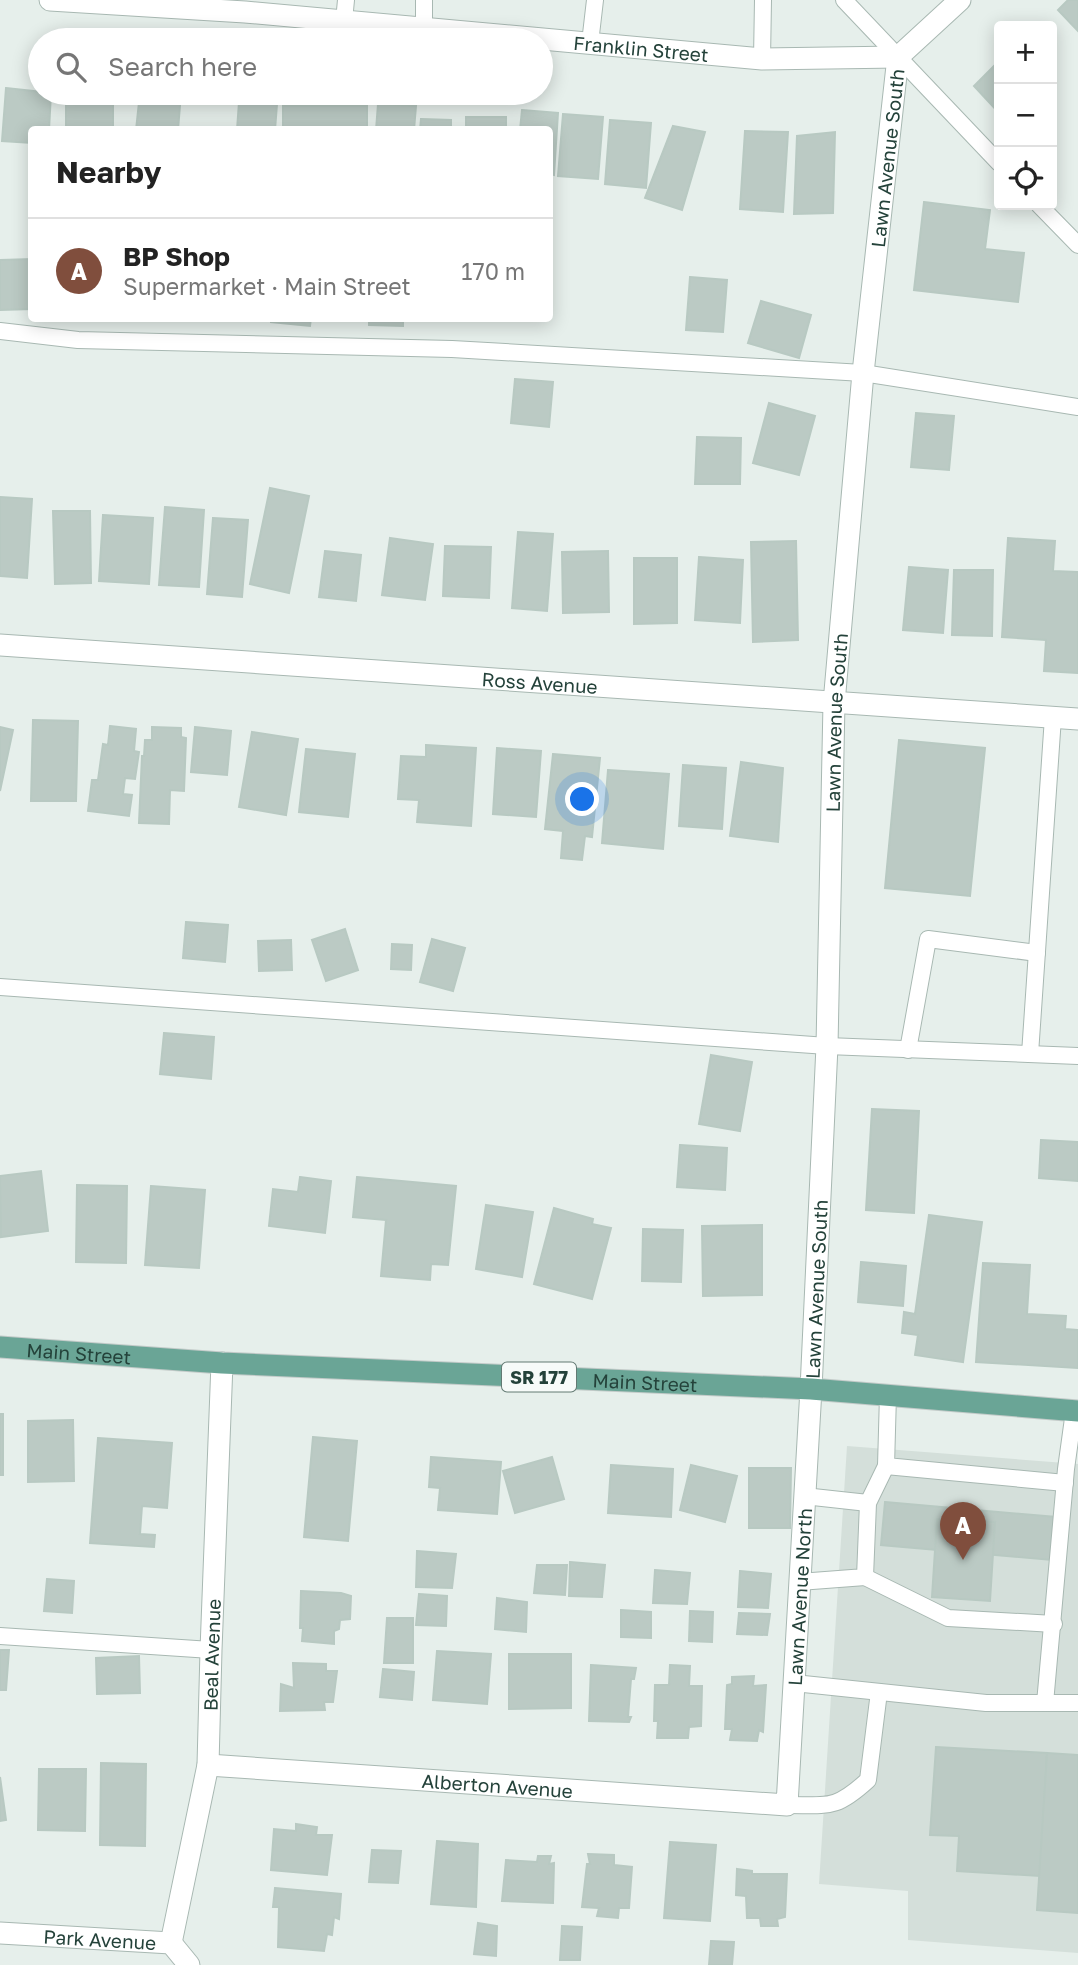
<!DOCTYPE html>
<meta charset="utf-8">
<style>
:root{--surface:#fff;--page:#f2f2f2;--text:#222;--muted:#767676;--line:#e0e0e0;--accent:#804e3d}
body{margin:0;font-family:"Golos Text",sans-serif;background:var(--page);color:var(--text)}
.controls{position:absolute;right:21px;top:21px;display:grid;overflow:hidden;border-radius:7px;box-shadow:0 4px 18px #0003}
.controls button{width:63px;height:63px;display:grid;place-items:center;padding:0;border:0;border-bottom:2px solid var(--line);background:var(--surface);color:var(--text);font:35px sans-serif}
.you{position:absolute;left:583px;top:800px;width:24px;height:24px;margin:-18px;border:5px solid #fff;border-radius:50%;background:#1a73e8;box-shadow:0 0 0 10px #1a73e833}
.badge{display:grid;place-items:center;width:46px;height:46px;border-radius:50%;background:var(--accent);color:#fff;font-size:23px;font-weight:700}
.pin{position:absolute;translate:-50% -58px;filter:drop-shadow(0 2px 4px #0008)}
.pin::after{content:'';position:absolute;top:37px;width:24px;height:21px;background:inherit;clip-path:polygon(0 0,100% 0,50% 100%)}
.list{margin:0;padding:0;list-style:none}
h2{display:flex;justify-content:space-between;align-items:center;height:91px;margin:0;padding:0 28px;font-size:30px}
h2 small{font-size:23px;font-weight:400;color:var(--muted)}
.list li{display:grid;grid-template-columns:46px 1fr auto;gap:21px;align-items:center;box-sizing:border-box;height:105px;padding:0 28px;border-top:2px solid var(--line)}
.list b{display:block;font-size:26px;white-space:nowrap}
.list p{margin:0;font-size:23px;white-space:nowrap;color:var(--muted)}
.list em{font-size:23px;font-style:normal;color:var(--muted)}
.icon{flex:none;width:38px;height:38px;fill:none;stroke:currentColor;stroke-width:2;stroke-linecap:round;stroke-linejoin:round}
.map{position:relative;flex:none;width:1078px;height:1965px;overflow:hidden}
.search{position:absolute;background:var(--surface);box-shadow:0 4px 18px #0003;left:28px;top:28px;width:525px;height:77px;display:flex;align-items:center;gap:18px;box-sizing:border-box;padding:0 24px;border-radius:38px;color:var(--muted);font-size:26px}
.panel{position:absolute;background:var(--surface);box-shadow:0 4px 18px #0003;left:28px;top:126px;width:525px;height:196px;border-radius:7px}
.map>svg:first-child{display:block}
.built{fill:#d4dfda}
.building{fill:#bbcac4;stroke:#b8c9c2;stroke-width:2}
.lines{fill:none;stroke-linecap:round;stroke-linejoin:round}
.service-casing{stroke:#a8b8b2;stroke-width:18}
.minor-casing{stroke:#a8b8b2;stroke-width:23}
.primary-casing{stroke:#c2cac8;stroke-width:23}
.service{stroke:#fff;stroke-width:16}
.minor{stroke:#fff;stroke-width:21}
.primary{stroke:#6aa596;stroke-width:21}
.labels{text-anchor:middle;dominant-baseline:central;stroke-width:6;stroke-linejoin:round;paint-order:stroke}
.shield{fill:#f7fbf9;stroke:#637a73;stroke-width:2}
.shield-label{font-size:18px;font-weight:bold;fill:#24423a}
.street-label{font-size:19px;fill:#24423a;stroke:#f7fbf9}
</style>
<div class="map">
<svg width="1078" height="1965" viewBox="0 0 1078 1965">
<rect width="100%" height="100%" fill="#e6efeb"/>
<polygon class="built" points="847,1446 1078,1464 1078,1953 908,1940 908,1891 819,1884"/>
<g class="building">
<polygon points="1068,0 1078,0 1078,31 1058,10"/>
<polygon points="999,61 999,113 974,86"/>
<polygon points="6,88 51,93 49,130 32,130 32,143 2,141"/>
<polygon points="140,93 181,93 178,130 136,130"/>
<rect x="66" y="94" width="47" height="36"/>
<polygon points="239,102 277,104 275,130 237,130"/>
<polygon points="378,104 416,106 414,130 376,130"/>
<rect x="283" y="106" width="84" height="24"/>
<polygon points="522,110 558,113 554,175 550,174 550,130 520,130"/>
<polygon points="563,114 603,117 598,179 558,176"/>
<rect x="466" y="117" width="40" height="13"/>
<polygon points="421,119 451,120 451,130 420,130"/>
<polygon points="610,120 651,123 646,188 605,184"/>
<polygon points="673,126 705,132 682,210 645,198"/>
<polygon points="745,131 788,132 783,212 740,209"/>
<polygon points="835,132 833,213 794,214 797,136"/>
<polygon points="924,202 990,210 985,249 1024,253 1018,302 914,290"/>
<polygon points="32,259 32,309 0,310 0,260"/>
<polygon points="690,277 727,280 723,332 686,330"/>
<polygon points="761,301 811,315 799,358 748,343"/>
<polygon points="271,318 311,318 310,326 271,322"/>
<polygon points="369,318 403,318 403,326 369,325"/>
<polygon points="515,379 553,382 549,427 511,423"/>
<polygon points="769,403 815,416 799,475 753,463"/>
<polygon points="916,413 954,416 949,470 911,467"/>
<polygon points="697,437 741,438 740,484 695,484"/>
<polygon points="270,488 309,496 289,593 250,584"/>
<polygon points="0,497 32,499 27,578 0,576"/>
<polygon points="165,507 204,510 199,587 159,585"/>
<polygon points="53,511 90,511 91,583 55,584"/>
<polygon points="103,515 153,518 149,584 99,581"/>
<polygon points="213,518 248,520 242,597 207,594"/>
<polygon points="518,532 553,534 547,611 512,608"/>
<polygon points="390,538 433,544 425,600 382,595"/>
<polygon points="1008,538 1055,541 1053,571 1078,572 1078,673 1044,671 1046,640 1002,637"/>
<polygon points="796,541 798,640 753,642 751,542"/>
<polygon points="445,546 491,547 489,598 443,596"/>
<polygon points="325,551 361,555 356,601 319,597"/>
<polygon points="608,551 609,612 563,613 562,552"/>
<polygon points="699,557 743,560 740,623 695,620"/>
<polygon points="634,558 677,558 677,623 634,624"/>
<polygon points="909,567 948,570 943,633 903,630"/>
<polygon points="954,570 993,570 992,636 952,635"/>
<polygon points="33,720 78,721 76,801 31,801"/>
<polygon points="110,726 136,729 134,751 139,752 135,779 125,778 123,794 132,795 129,816 88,811 92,780 98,780 103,744 108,745"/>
<polygon points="0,727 13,730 0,791"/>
<polygon points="152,727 181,728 181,737 186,738 184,791 170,790 169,824 139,823 142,756 144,756 145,740 152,740"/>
<polygon points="195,727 231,731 227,775 191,772"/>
<polygon points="252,732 298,739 286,815 239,807"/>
<polygon points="899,740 985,748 970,896 885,888"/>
<polygon points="426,745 476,748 471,826 417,822 419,800 398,799 401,756 426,757"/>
<polygon points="497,748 541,751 536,817 493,814"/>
<polygon points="306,749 355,754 348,817 299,812"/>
<polygon points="553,754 600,758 592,837 585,836 582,860 561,858 563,831 545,829"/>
<polygon points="741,762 783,768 778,842 730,836"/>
<polygon points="683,765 726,768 722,829 679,826"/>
<polygon points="608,770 669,774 663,849 602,843"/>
<polygon points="186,922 228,925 225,962 183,958"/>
<polygon points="345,929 358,970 326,981 312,940"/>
<polygon points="432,939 465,948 453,991 420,982"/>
<polygon points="291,940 292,970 259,971 258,941"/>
<polygon points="392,944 412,945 411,970 391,969"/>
<polygon points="164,1033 214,1037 211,1079 160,1074"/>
<polygon points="711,1055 752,1062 740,1131 699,1124"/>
<polygon points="872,1109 919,1111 914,1213 866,1210"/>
<polygon points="1041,1140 1078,1142 1078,1181 1039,1178"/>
<polygon points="680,1145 727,1148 725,1190 677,1187"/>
<polygon points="41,1171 48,1231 1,1237 0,1176"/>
<polygon points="300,1177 331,1181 325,1233 269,1226 273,1189 298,1192"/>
<polygon points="357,1177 456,1186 448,1265 431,1264 430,1280 381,1276 386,1220 353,1217"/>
<polygon points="77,1185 127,1186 126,1263 76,1262"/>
<polygon points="151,1186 205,1190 199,1268 145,1265"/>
<polygon points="486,1205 533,1212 522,1277 476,1269"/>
<polygon points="554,1208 593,1219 592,1224 611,1228 592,1299 534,1284"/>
<polygon points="929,1215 982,1222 963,1362 915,1355 918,1335 902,1333 904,1312 915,1314"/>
<polygon points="762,1225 762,1295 703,1296 702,1226"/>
<polygon points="643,1229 683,1230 681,1282 642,1281"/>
<polygon points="861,1262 906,1266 903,1306 858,1302"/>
<polygon points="983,1263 1030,1265 1027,1314 1066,1316 1065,1329 1078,1330 1078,1368 976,1362"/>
<rect x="0" y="1414" width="3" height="61"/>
<polygon points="73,1420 74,1481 28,1482 28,1421"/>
<polygon points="313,1437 357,1441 348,1541 304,1537"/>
<polygon points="98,1438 172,1443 167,1508 142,1506 140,1534 155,1535 154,1547 90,1543"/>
<polygon points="431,1457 501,1462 497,1514 438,1510 440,1488 429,1487"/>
<polygon points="552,1457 564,1499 515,1513 503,1471"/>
<polygon points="611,1465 673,1469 671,1517 608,1513"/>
<polygon points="691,1465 737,1476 725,1522 680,1510"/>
<polygon points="749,1468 791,1468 790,1528 749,1528"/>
<polygon points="885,1502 1056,1517 1052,1560 881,1545"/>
<polygon points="937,1519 995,1522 990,1601 932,1597"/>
<polygon points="417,1551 456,1554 452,1588 416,1587"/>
<polygon points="570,1562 605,1565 602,1597 569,1596"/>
<polygon points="537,1565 567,1565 565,1595 534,1593"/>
<polygon points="655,1570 690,1573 687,1604 653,1603"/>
<polygon points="740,1571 771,1574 768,1608 738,1607"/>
<polygon points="47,1579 74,1581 72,1613 44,1611"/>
<polygon points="301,1591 341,1593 351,1596 350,1619 340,1620 339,1629 334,1631 334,1644 302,1641 303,1628 300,1628"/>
<polygon points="419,1594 447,1596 446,1626 416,1625"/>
<polygon points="497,1598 527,1602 526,1632 495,1629"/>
<polygon points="621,1610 651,1612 651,1638 621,1637"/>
<polygon points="690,1611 713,1612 712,1642 689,1641"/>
<polygon points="739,1613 770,1614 767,1635 737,1634"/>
<polygon points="387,1618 413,1618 413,1663 384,1663"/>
<polygon points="0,1650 9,1650 6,1690 0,1690"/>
<polygon points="437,1651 491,1654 487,1704 433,1700"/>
<polygon points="509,1654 571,1654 571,1708 509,1709"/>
<polygon points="139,1656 140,1693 97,1694 96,1658"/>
<polygon points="293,1663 326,1664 326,1671 337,1671 333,1702 324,1702 325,1710 280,1711 281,1684 294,1688"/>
<polygon points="591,1665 636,1668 634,1679 631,1679 628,1717 631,1717 629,1722 589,1721"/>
<polygon points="670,1665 690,1666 689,1686 702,1686 701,1726 689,1727 688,1738 657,1738 658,1721 654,1721 655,1685 669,1685"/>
<polygon points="383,1669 414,1672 412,1700 380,1697"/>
<polygon points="754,1676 753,1686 766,1685 763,1732 759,1730 757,1741 730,1740 732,1729 725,1729 727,1685 732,1684 732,1677"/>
<polygon points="936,1747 1047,1753 1040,1876 957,1871 959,1836 930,1835"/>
<polygon points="1047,1753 1078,1755 1078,1913 1037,1910"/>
<polygon points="101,1763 146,1764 145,1846 100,1845"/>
<polygon points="39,1769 86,1769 85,1831 38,1830"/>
<polygon points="0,1777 6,1820 0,1821"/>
<polygon points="296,1824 317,1827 316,1835 332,1835 327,1875 271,1870 274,1829 296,1831"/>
<polygon points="437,1841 478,1844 476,1907 431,1904"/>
<polygon points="670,1842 716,1845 710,1921 664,1918"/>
<polygon points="372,1850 401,1851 398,1883 369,1882"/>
<polygon points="588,1854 614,1855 614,1865 632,1867 629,1908 619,1908 618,1918 597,1916 599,1908 582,1907 587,1864 590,1864"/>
<polygon points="538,1856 551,1856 549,1864 554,1863 553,1903 502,1901 506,1860 537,1862"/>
<polygon points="737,1869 752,1871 752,1874 787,1874 785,1917 777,1919 778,1926 761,1926 760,1918 747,1918 746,1896 736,1895"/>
<polygon points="275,1888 341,1894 339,1919 334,1917 332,1935 327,1934 324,1951 278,1947 279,1907 273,1907"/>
<polygon points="478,1923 497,1926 496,1956 474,1954"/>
<polygon points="562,1926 582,1927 580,1960 560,1960"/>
<polygon points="711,1941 734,1942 732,1965 709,1965"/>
</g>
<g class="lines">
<g class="service-casing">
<g id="service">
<polyline points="844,0 999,163"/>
<polyline points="344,21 346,0"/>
<polyline points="424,28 424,0"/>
<polyline points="590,43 595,0"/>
<polyline points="762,59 763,0"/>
<polyline points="1039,205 1078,245"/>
<polyline points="0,331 78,340 452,349 863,373 1078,407"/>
<polyline points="0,987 827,1046 1078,1056"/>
<polyline points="908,1050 928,939 1037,953"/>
<polyline points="1030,1054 1053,717"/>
<polyline points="888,1395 886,1466 1065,1483"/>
<polyline points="804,1496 868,1503"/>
<polyline points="865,1577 948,1618 1054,1624"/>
<polyline points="799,1582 865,1577 868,1503 886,1466"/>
<polyline points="0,1636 211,1650"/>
<polyline points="794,1683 986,1703 1078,1703"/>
<polyline points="1045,1703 1066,1469 1074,1411"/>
<path d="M 787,1805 C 829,1805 835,1810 868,1780 L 879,1692"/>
</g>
</g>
<g class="minor-casing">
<g id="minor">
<path id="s1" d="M 50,0 L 245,12 L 762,59 L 898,57 L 960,0"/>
<path id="s2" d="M 0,645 L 1078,719"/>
<path id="s3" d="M 208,1765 L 787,1805 L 811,1389 L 827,1046 L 834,703 L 863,373 L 898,57"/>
<path id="s4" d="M 0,1933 L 171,1943 L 189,1965"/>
<path id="s5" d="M 171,1943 L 208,1765 L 211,1650 L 222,1363"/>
</g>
</g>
<g class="primary-casing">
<g id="primary">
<path id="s6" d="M 0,1347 L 222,1363 L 811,1389 L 1078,1411"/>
</g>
</g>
<use href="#service" class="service"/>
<use href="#minor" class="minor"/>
<use href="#primary" class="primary"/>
</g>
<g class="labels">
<rect class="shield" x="502" y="1362.5" width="74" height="29" rx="5"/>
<g class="shield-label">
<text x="539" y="1377">SR 177</text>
</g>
<g class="street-label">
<text stroke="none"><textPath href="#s1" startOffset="593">Franklin Street</textPath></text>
<text stroke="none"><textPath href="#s3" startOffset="2231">Lawn Avenue South</textPath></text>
<text stroke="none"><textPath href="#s2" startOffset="541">Ross Avenue</textPath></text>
<text stroke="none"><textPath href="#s3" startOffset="1664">Lawn Avenue South</textPath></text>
<text stroke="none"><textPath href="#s3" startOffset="1097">Lawn Avenue South</textPath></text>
<text stroke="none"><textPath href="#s6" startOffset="79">Main Street</textPath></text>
<text stroke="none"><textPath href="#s6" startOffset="646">Main Street</textPath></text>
<text stroke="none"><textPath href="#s3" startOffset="789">Lawn Avenue North</textPath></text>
<text stroke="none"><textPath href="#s5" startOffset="292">Beal Avenue</textPath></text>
<text stroke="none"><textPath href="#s3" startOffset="290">Alberton Avenue</textPath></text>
<text stroke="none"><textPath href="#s4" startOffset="100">Park Avenue</textPath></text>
</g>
</g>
</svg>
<div class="controls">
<button>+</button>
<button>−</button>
<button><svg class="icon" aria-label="locate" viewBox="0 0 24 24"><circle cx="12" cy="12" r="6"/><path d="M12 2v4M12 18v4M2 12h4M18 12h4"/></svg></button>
</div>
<div class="you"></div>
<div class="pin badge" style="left:963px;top:1560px">A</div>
<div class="search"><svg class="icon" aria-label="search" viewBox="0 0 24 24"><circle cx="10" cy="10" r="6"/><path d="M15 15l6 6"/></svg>Search here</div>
<section class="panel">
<h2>Nearby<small></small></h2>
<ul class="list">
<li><span class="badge">A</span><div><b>BP Shop</b><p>Supermarket · Main Street</p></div><em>170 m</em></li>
</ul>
</section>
</div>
